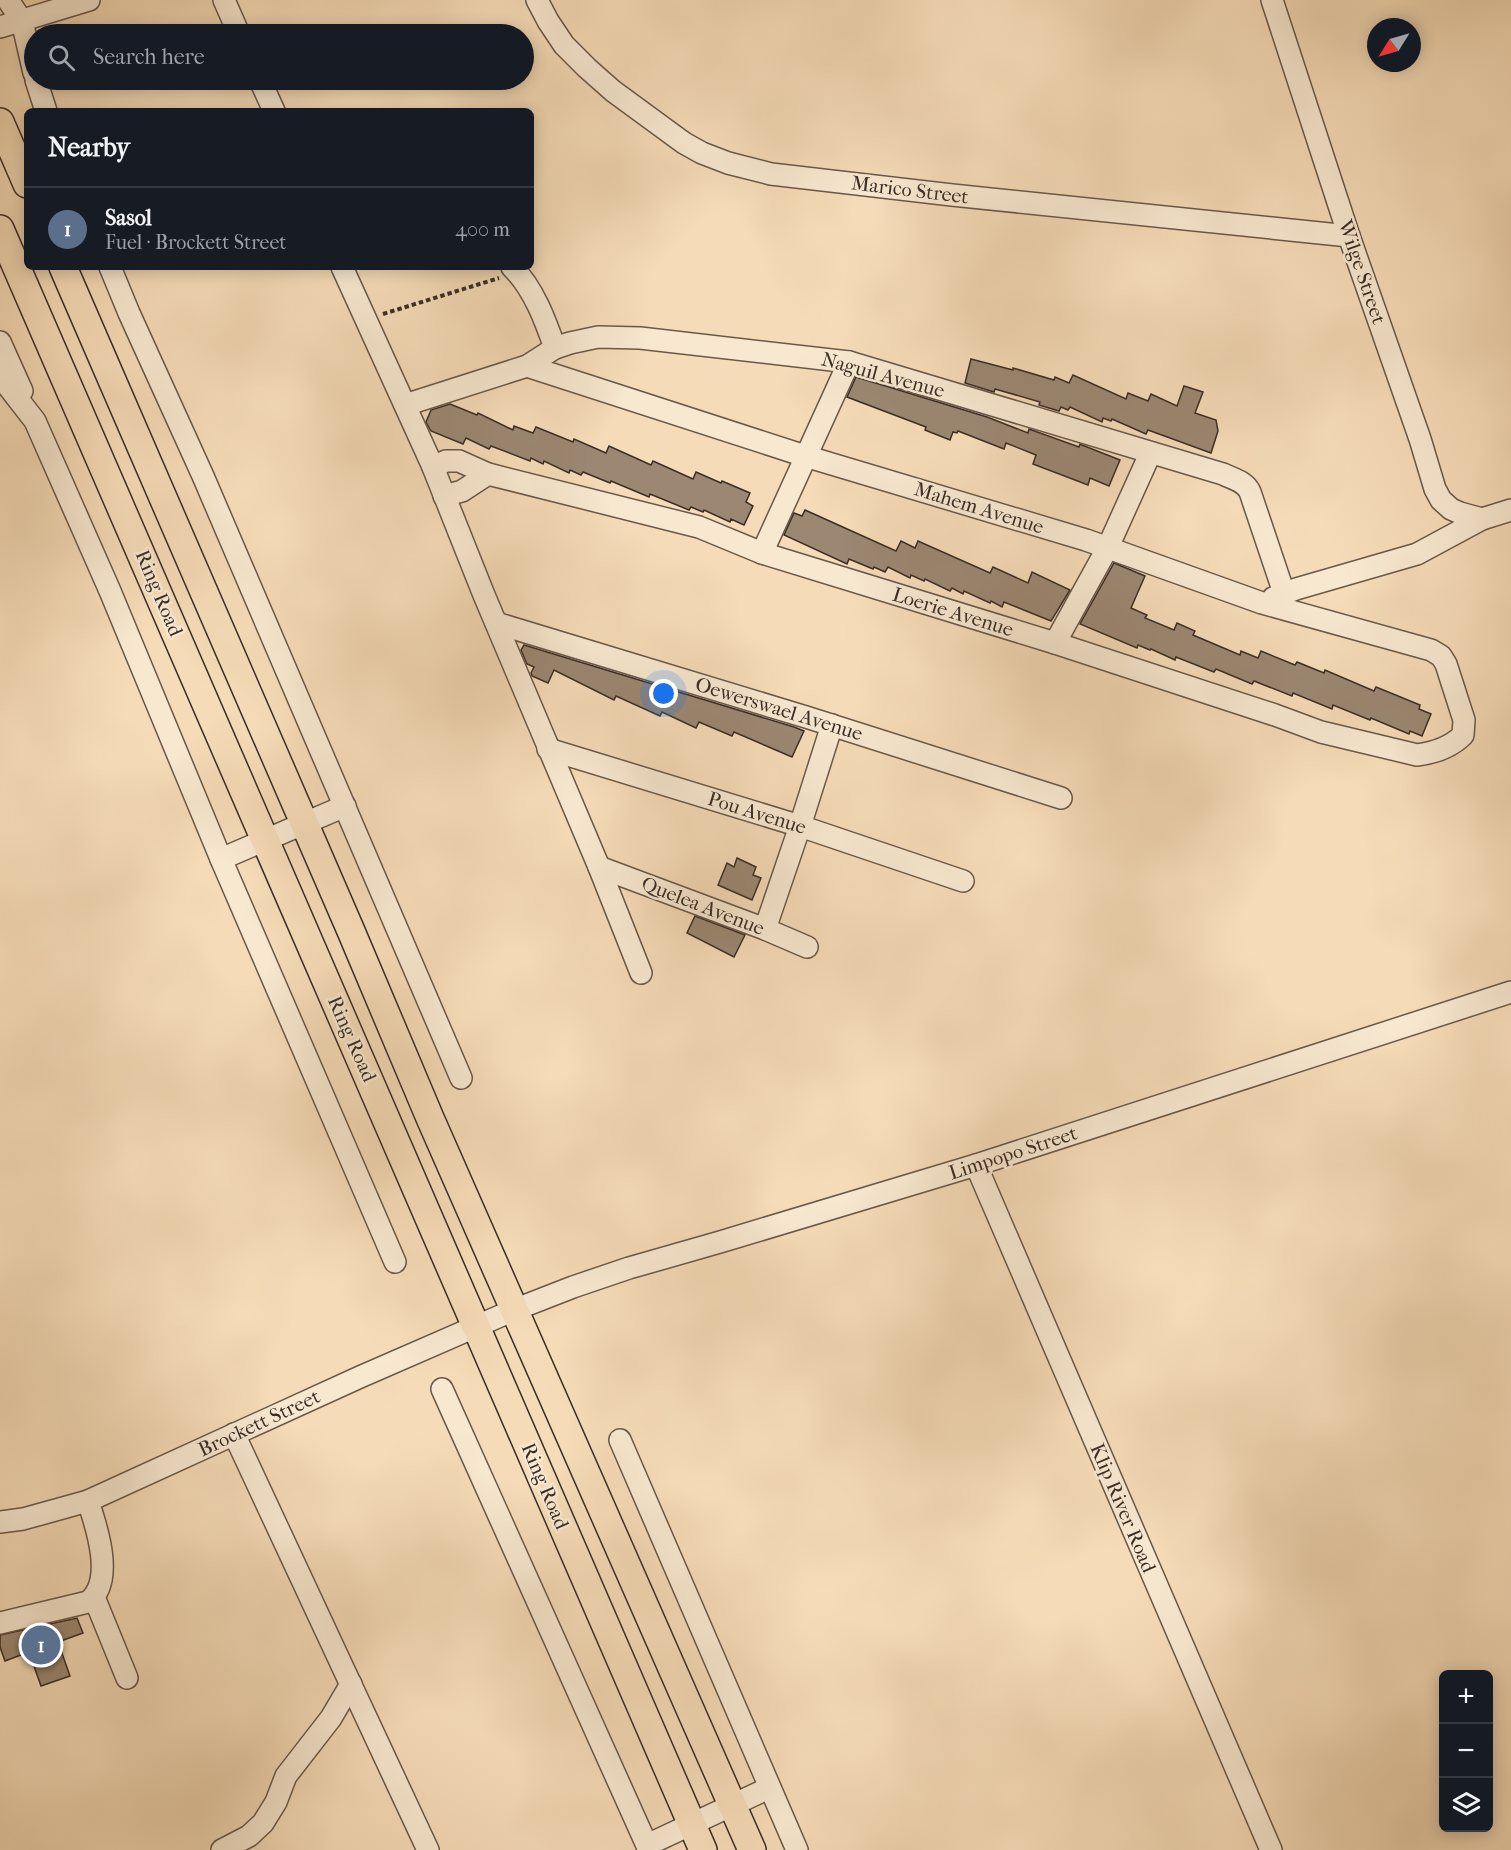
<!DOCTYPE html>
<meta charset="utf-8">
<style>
:root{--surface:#171b24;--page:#242831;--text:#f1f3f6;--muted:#9ea1a6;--line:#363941;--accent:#0b8043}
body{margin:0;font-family:"IM FELL French Canon",serif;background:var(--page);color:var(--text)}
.controls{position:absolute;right:18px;bottom:18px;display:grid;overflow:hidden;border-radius:9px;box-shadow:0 3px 15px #0003}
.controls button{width:54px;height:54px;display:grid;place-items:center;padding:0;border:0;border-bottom:2px solid var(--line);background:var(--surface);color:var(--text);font:30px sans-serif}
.compass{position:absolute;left:1367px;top:18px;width:54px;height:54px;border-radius:50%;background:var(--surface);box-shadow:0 3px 15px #0003;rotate:233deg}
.you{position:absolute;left:664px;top:694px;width:21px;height:21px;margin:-15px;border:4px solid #fff;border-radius:50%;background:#1a73e8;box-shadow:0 0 0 9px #1a73e833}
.badge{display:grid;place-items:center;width:39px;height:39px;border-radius:50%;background:var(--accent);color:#fff;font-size:20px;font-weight:700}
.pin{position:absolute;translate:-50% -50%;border:3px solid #fff;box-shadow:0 2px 6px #0006}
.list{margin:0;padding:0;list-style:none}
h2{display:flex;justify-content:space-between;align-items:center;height:78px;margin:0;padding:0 24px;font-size:26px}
h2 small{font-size:20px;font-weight:400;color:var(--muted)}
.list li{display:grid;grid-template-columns:39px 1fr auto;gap:18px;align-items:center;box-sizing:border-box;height:84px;padding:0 24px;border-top:2px solid var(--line)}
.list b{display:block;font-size:22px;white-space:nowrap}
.list p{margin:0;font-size:20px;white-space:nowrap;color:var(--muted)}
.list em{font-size:20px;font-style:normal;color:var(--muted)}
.icon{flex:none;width:33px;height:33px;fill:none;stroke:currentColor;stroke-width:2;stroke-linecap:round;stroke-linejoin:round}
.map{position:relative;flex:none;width:1511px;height:1850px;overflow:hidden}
.search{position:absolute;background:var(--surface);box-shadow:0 3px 15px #0003;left:24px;top:24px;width:510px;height:66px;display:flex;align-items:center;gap:15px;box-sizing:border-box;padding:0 21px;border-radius:33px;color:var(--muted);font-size:22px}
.panel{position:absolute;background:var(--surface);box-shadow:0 3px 15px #0003;left:24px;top:108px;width:510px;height:162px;border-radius:9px}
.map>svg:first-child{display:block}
.building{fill:#9b8772;stroke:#392d27;stroke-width:1.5}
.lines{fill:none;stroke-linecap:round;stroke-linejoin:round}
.minor-casing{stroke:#68584b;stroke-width:24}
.major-casing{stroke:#392d27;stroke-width:30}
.path{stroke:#392d27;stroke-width:4;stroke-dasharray:4.5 3;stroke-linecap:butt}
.minor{stroke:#f8e8d0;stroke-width:21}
.major{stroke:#f5dbb7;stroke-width:27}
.labels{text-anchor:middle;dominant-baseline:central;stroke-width:5;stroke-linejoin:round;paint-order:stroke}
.street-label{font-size:20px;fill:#392d27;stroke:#f8e8d0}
</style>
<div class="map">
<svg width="1511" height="1850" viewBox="0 0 1511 1850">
<rect width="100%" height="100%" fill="#f5dbb7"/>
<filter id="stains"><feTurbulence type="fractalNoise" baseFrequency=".00333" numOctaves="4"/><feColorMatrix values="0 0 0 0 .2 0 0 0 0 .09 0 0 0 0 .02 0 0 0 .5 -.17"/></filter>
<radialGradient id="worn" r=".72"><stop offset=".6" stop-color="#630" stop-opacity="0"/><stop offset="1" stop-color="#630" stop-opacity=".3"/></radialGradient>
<g class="building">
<polygon points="971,359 1013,370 1013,368 1054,380 1055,377 1069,383 1073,375 1126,399 1128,393 1148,401 1151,394 1177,406 1184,386 1203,392 1195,413 1216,420 1218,431 1211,453 1148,430 1146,434 1112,419 1111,421 1103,418 1102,422 1070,407 1068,410 1061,407 1059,411 1039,405 1040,402 995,389 994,392 965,383"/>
<polygon points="856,377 987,417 1028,433 1029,429 1079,447 1080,444 1082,445 1120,460 1109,486 1090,478 1088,485 1033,464 1036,455 1006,443 1004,449 958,431 957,433 953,432 950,440 925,430 926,427 847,397"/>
<polygon points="450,404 477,415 478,413 513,430 514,426 533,433 536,427 573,442 574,439 606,453 609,446 651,465 653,461 693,479 696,472 721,483 722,481 750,493 746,502 753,506 744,525 731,519 730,522 704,510 703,512 691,507 689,510 650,494 649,497 611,481 610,483 583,472 581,475 570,470 569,473 544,461 543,464 531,458 530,461 491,446 489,449 466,438 463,444 431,431 426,422 431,410"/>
<polygon points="805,510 896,551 901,541 915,548 918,541 990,573 993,567 1028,583 1032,572 1070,590 1051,621 1004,602 1002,607 991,601 990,603 964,591 963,594 952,588 950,591 925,579 924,581 911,575 910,578 888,567 885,572 874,567 873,569 849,559 847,564 784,535 794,513 802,516"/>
<polygon points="1114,563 1145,576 1131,608 1147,615 1145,618 1174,630 1177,623 1195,631 1193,635 1240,655 1241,651 1258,658 1261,651 1295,665 1297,662 1324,673 1325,670 1374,691 1376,687 1420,705 1419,709 1431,714 1422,736 1410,731 1409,734 1371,718 1370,720 1333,705 1332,709 1293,693 1292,696 1254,681 1252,684 1216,669 1214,672 1176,657 1175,660 1151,649 1150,650 1138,645 1137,648 1080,624"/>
<polygon points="524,645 794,727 804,731 792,757 734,732 732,736 699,722 696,728 662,712 660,716 616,696 614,700 554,670 548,683 532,676 531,673 534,667 527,664 521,650"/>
<polygon points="737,858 756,867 753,875 761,878 752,900 718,885 727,863 734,867"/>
<polygon points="695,916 745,935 734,957 687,933"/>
<polygon points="77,1618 83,1633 58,1642 70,1676 41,1686 29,1652 5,1661 0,1647 0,1635"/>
</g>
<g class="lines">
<g class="minor-casing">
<g id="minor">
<polyline points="8,0 22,21 34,73"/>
<polyline points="224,0 239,34"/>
<polyline points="537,0 548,21 564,45 587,68 613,91 684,143 702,153 728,163 771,174 952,195 1349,236"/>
<polyline points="1272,0 1349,236 1420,439 1435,489 1441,500 1451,509 1460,513 1482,519"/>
<polyline points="0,27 89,0"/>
<polyline points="36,80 46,111"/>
<polyline points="260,80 274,111"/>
<polyline points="110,267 129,313 203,476 461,1078"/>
<polyline points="342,267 433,467 484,595 599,867 641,973"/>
<path d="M 512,267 C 534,289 545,320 555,348"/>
<polyline points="0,342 22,391"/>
<polyline points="0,376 35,421 110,591 221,859 395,1262"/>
<path d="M 405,405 L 527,366 L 555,348 L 570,343 L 598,337 L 640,338 L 849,362 L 1223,474 C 1233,479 1245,481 1250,492 L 1284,593"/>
<path d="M 433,467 L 446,461 L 459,461 L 488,474 L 699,527 L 762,553 L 1055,643 L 1275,715 L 1321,732 L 1417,755 C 1433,753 1451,747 1463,735 L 1464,720 L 1446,664 L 1441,656 L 1431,650 L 1262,603 L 1086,540 L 805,456 L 527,366"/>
<polyline points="444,496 462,491 488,474"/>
<polyline points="762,553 849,362"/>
<polyline points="1273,598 1296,589 1417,554 1482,519 1511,510"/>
<polyline points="496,623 806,717 1061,798"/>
<polyline points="1055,643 1108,547 1150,454"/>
<polyline points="548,749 800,826 963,881"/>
<polyline points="221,859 345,806"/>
<polyline points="599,867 765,929 807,947"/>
<polyline points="765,929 800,826 832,725"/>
<polyline points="976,1165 1271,1850"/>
<polyline points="442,1389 649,1850"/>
<polyline points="234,1434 428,1850"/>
<polyline points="620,1440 797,1850"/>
<polyline points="0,1522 23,1519 88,1501 360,1377 514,1310 573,1287 629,1268 720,1242 976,1165 1511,992"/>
<polyline points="94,1597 127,1678"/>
<path d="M 0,1623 L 88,1602 C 115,1582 97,1528 88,1501"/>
<polyline points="647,1845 769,1788"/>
<polyline points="222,1850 249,1836 263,1823 276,1802 286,1776 331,1718 351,1684"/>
</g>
</g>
<g class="major-casing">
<g id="major">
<polyline points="0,122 27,184"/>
<polyline points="0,229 703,1850"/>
<polyline points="63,267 351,931 430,1118 752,1850"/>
</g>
</g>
<polyline class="path" points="383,314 499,278"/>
<use href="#minor" class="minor"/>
<use href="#major" class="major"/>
</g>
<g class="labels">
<g class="street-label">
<text transform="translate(910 190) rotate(7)">Marico Street</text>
<text transform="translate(1362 272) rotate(71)">Wilge Street</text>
<text transform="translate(883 375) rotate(15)">Naguil Avenue</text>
<text transform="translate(979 508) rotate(17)">Mahem Avenue</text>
<text transform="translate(159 593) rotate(67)">Ring Road</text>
<text transform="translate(953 612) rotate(17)">Loerie Avenue</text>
<text transform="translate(779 709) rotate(17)">Oewerswael Avenue</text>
<text transform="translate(757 813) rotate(17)">Pou Avenue</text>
<text transform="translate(703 906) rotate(21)">Quelea Avenue</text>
<text transform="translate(352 1039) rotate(66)">Ring Road</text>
<text transform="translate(1013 1153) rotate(-18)">Limpopo Street</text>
<text transform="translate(259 1423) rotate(-25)">Brockett Street</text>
<text transform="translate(545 1486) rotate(67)">Ring Road</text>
<text transform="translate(1123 1508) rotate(67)">Klip River Road</text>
</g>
</g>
<rect width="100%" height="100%" filter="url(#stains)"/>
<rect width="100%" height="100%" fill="url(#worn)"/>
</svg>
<div class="controls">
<button>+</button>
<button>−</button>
<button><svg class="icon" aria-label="layers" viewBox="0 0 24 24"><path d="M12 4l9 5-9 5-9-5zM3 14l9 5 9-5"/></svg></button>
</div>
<svg class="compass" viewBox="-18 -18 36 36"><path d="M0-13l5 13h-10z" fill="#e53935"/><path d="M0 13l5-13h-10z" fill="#9ea1a6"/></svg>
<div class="you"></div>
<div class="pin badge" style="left:41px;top:1645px;background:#5c6f8a">1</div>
<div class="search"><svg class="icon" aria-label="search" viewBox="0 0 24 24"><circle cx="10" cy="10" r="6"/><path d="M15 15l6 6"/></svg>Search here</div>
<section class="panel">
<h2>Nearby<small></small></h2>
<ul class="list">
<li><span class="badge" style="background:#5c6f8a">1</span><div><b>Sasol</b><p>Fuel · Brockett Street</p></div><em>400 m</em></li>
</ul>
</section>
</div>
